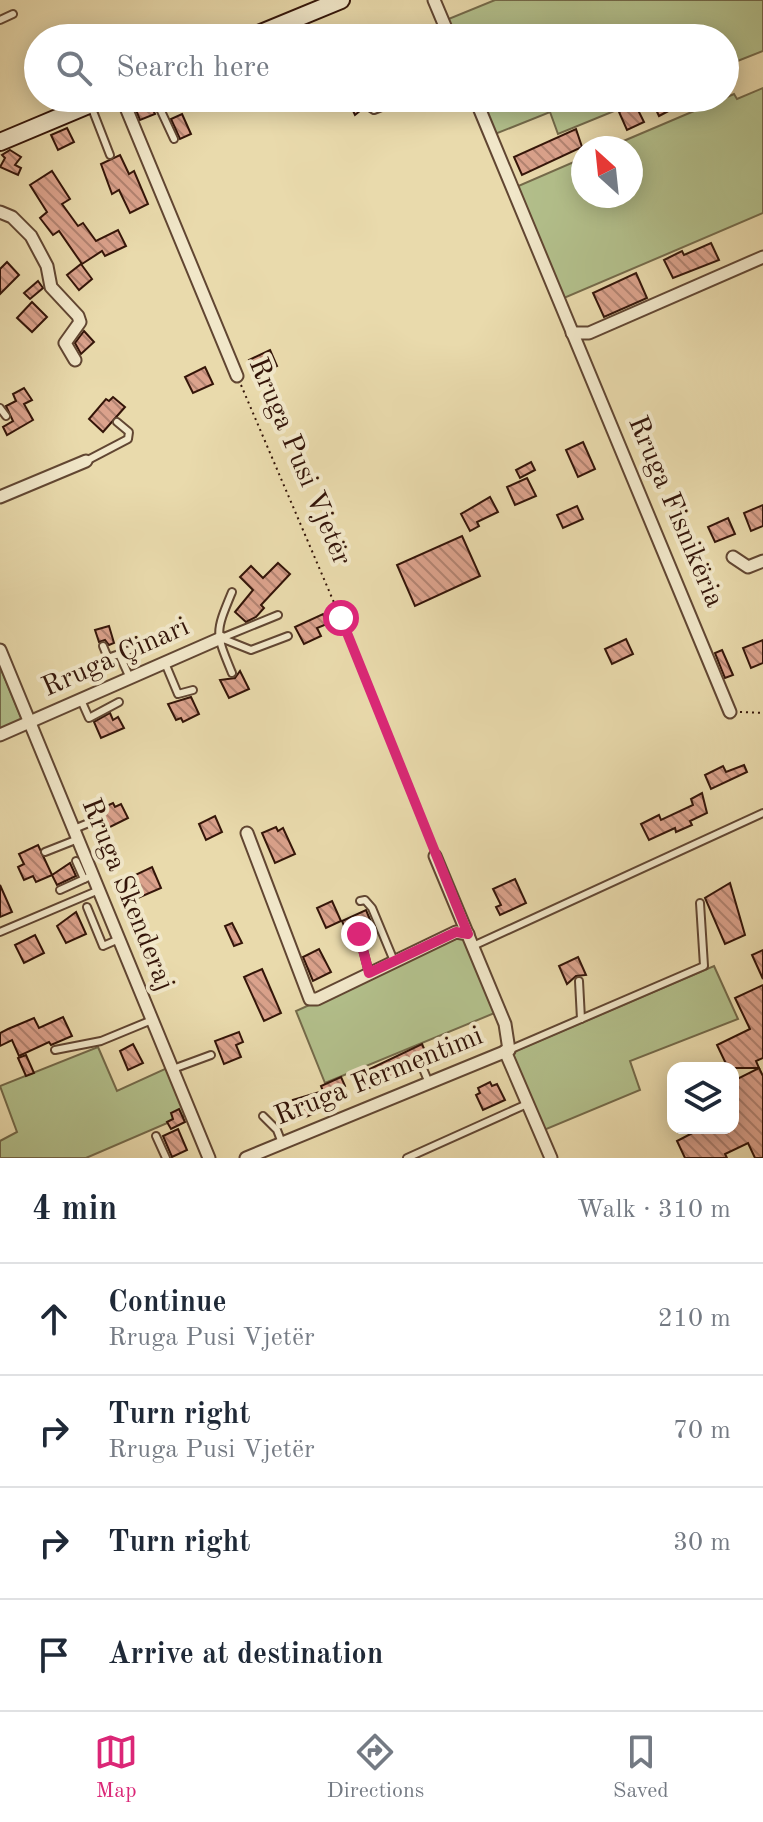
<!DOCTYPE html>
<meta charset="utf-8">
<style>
:root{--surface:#fff;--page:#f2f2f3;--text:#1f2937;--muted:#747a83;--line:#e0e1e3;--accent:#db2777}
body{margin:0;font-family:"Old Standard TT",serif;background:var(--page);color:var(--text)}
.controls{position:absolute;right:24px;bottom:24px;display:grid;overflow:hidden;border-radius:16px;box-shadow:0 4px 20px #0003}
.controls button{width:72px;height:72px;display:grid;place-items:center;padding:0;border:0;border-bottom:2px solid var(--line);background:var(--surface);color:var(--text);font:40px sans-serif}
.compass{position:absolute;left:571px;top:136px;width:72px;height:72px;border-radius:50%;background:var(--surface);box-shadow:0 4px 20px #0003;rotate:333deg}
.stop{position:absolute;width:24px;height:24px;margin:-18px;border:6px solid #db2777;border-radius:50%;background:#fff}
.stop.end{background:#db2777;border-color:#fff;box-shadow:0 2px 8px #0008}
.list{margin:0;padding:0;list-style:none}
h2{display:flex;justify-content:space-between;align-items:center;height:104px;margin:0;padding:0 32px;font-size:34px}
h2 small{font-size:26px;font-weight:400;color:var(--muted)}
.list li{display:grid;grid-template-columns:52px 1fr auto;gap:24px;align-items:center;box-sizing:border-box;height:112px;padding:0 32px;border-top:2px solid var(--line)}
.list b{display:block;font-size:30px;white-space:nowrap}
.list p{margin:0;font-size:26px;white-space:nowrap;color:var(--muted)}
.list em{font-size:26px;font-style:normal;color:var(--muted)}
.icon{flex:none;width:44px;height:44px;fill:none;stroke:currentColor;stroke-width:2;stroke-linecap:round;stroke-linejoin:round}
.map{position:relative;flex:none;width:763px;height:1158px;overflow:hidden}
.search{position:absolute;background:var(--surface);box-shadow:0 4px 20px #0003;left:24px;right:24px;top:24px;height:88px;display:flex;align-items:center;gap:20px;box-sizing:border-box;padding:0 28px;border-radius:44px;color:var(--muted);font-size:30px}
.sheet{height:552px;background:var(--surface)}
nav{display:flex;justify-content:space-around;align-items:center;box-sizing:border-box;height:112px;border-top:2px solid var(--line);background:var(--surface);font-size:22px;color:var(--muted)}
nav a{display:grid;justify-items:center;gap:4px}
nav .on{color:var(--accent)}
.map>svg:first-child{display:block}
.green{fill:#b3c08c;stroke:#746a4a;stroke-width:2}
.building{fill:url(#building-back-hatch);stroke:#341509;stroke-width:2}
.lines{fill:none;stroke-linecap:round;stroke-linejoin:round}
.lane-casing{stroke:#614632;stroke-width:10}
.street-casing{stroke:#614632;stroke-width:15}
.secondary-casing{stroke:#341509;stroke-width:20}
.path{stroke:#341509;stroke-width:2;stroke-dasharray:2 4;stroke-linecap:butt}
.lane{stroke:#f1e7c9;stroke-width:6}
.street{stroke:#f1e7c9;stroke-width:11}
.secondary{stroke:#f1e7c9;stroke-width:16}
.route{stroke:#db2777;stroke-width:10}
.labels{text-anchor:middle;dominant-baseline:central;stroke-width:8;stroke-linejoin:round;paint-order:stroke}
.street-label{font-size:28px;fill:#341509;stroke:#f1e7c9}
</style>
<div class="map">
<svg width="763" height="1158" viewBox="0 0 763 1158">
<defs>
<pattern id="building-back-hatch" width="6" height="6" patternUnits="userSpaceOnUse" patternTransform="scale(2)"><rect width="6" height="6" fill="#dba28c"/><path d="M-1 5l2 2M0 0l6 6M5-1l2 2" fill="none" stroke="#b28371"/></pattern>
</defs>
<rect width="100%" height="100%" fill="#e9daac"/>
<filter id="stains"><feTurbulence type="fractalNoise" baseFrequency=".0025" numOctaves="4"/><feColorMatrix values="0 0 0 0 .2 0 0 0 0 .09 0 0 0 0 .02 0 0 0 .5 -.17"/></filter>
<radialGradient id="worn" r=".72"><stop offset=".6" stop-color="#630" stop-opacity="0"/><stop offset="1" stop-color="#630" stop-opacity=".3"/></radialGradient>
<g class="green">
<polygon points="495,0 763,0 763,51 725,66 725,38 453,38 446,20"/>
<polygon points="763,88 763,213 564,298 516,187 583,158 583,196 631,196 631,148 607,148 734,94 737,99"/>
<polygon points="479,98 646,98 558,134 550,112 495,134"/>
<polygon points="0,667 23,722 0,732"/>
<polygon points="462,936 497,1012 325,1083 296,1011"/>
<polygon points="714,966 738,1019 630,1061 640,1090 544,1130 511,1053"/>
<polygon points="98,1047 117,1091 167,1068 186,1115 86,1158 0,1158 0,1141 17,1132 0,1086"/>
</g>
<g class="building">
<polygon points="131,98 148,98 155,114 140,120"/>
<polygon points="347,98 369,98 371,102 355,115"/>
<polygon points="658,98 693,98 659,116 652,101"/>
<polygon points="635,104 644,122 627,130 619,112"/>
<polygon points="182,114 191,134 180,139 171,119"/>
<polygon points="67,128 74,142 58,150 51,135"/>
<polygon points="576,129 582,147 522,175 514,157"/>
<polygon points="10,150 21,157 15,165 21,168 18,175 0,167 5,158 2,155"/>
<polygon points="120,155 129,174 134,171 148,204 130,213 119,190 112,194 101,164"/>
<polygon points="52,171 70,199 62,204 78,226 83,223 96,241 118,230 126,246 105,256 102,251 82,264 59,231 53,235 40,218 47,212 30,185"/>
<polygon points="711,243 719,260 673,278 664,260 682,251 684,255"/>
<polygon points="7,262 19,275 0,294 0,269"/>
<polygon points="81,264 92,279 79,290 67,275"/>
<polygon points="636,273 647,298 604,317 593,293"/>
<polygon points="38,281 43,288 30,299 24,293"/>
<polygon points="32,302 47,317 32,332 17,318"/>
<polygon points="84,331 94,342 81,354 75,343"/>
<polygon points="270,350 277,366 256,376 249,360"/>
<polygon points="205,367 213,384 193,393 185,377"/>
<polygon points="24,388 32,400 24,404 33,420 7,435 3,427 13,421 6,406 16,401 13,394"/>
<polygon points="113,397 125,407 103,432 89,419 106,399 109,401"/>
<polygon points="583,442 595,469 578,477 566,450"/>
<polygon points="531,462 535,470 520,478 516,470"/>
<polygon points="527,478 536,496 515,505 507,487"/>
<polygon points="490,497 498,512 477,522 479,526 470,531 461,514"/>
<polygon points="763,505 763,526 751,531 744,513"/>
<polygon points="577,506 583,519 563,528 557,515"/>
<polygon points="728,518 735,534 715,542 708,527"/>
<polygon points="462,536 480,576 415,606 397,565"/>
<polygon points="278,563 290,574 261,605 264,608 256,617 246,622 235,612 253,590 240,577 251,566 263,578"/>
<polygon points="323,614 327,624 317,628 321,636 304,644 295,627"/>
<polygon points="109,626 114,643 109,645 105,640 99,642 95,630"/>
<polygon points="626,639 633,654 612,664 605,649"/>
<polygon points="763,640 763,663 751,668 743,648"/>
<polygon points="722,650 733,675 725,678 715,653"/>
<polygon points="240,671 249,689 229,698 220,680 235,678"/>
<polygon points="191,697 199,714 183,722 181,718 176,720 168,704"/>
<polygon points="110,713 113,720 118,717 124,728 101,738 94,722"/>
<polygon points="744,765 747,772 711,789 705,775 723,766 726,772"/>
<polygon points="702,793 707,813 690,821 692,825 676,832 675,828 649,840 641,824 659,815 661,820 693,805 691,799"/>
<polygon points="113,803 115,807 121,804 128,818 102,831 101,817 93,812"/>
<polygon points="215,816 222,832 206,840 199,824"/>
<polygon points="276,827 278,831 283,828 295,854 275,863 262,833"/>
<polygon points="38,845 52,875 70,863 76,876 57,885 52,875 36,882 33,876 24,880 18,867 24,864 19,854"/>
<polygon points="152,867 161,888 138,898 129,878"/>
<polygon points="515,879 526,903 500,915 496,907 501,905 493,889"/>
<polygon points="730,883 745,935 725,944 705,898"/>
<polygon points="0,885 12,912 0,917"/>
<polygon points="332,901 341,921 326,928 317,908"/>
<polygon points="366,910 371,922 347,933 342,921"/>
<polygon points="76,912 86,934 66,943 57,926"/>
<polygon points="232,923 242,943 234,946 225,926"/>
<polygon points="35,935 44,953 24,963 15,945"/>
<polygon points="319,949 331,972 313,981 303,957"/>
<polygon points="763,950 763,979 752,955"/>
<polygon points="578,957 586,975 576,976 567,984 559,966"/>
<polygon points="262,969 281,1013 264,1021 244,977"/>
<polygon points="763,985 763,1058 756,1061 759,1068 728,1068 717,1045 750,1029 735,998"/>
<polygon points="63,1017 72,1036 51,1045 49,1042 19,1056 12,1040 0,1046 0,1033 8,1029 34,1018 39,1028"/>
<polygon points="239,1032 243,1042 236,1045 241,1057 224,1064 215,1041"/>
<polygon points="133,1044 143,1063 128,1070 120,1051"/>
<polygon points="422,1044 429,1060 418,1059 415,1066 361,1092 353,1077"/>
<polygon points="26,1055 34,1073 26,1076 18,1058"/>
<polygon points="759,1068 763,1076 763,1158 755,1158 748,1143 725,1154 727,1158 685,1158 677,1141 702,1128 733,1128 733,1081"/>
<polygon points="341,1077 345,1086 338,1089 343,1100 306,1117 304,1113 300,1115 293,1100 323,1091 321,1086"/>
<polygon points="490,1082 492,1086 497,1084 505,1100 483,1110 476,1095 480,1093 478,1088"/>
<polygon points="179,1109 185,1122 171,1129 167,1122 173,1119 171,1113"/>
<polygon points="178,1129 187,1150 172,1157 163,1136"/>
</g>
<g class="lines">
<g class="lane-casing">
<g id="lane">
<polyline points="0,20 13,14"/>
<polyline points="127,32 131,38"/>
<polyline points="155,98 174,139"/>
<polyline points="91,106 110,155"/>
<polyline points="371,108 374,110 404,98"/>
<polyline points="0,408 6,416"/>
<polyline points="86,461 128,439 129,432 117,422"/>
<polyline points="224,637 278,615"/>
<polyline points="221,638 251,650 288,636"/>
<polyline points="103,646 108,658 130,650"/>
<polyline points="119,654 130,678"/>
<polyline points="165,663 178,694 193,690"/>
<path d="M 232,673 C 215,632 215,633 232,592"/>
<polyline points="81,700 89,718 119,702"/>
<polyline points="74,829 96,820"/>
<polyline points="45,852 78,839"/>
<polyline points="76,861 84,879"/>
<polyline points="60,890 93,875"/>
<polyline points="360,901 365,900 372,908 394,961"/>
<polyline points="87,907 103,946 119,939"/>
<polyline points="0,932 99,890"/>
<polyline points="359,934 369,973"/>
<polyline points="348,939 373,928"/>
<polyline points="473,946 763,813"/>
<polyline points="579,981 581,1019"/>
<polyline points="55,1050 101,1041 152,1020"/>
<polyline points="509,1050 704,966 700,903"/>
<polyline points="421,1064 429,1083"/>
<polyline points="173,1069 211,1055"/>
<polyline points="263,1116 277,1130 282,1143"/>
<polyline points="156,1136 166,1158"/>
<polyline points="407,1158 527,1104"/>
</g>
</g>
<g class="street-casing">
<g id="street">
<polyline points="434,0 450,38"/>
<polyline points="122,98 237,376"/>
<polyline points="475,98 730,712"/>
<polyline points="0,212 12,217 31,236 47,266 51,287 78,316 80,322 65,343 75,360"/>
<polyline points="572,333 589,333 763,257"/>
<polyline points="0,497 86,461"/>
<polyline points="733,557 748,567 763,561"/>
<polyline points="0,650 209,1158"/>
<polyline points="0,735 221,638"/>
<polyline points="247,833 310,999 317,999 456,932 468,934"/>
<polyline points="505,1051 551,1158"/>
<polyline points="246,1158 509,1050 505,1024 435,856"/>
</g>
</g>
<g class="secondary-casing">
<g id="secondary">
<polyline points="249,38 341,0"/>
<polyline points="0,142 105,98"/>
</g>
</g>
<g class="path">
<polyline points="241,385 359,661 431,844"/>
<polyline points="740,712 763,713"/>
</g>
<use href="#lane" class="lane"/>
<use href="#street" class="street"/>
<use href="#secondary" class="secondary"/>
</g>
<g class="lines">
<polyline class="route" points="341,618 468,934 456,932 369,973 359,934"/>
</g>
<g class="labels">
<g class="street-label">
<text transform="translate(299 462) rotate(67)">Rruga Pusi Vjetër</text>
<text transform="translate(675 512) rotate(67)">Rruga Fisnikëria</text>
<text transform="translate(116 658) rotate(-24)">Rruga Çinari</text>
<text transform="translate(127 895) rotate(68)">Rruga Skenderaj</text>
<text transform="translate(379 1077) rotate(-22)">Rruga Fermentimi</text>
</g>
</g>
<rect width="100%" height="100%" filter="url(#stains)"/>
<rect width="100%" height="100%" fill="url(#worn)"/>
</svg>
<div class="controls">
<button><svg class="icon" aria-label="layers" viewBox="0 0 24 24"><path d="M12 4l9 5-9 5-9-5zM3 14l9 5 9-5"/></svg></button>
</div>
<svg class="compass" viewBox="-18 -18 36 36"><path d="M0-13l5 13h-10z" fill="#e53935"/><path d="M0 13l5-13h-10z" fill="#747a83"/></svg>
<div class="stop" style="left:341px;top:618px"></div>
<div class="stop end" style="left:359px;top:934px"></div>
<div class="search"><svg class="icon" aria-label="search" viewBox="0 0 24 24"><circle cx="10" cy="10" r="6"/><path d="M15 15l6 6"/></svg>Search here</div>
</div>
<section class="sheet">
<h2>4 min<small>Walk · 310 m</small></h2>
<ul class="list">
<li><svg class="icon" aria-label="ahead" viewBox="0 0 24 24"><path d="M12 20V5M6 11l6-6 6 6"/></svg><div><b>Continue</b><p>Rruga Pusi Vjetër</p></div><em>210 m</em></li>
<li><svg class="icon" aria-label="right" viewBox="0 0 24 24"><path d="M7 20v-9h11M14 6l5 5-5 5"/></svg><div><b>Turn right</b><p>Rruga Pusi Vjetër</p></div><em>70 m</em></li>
<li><svg class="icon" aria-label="right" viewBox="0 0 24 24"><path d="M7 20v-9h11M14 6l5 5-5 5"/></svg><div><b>Turn right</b></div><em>30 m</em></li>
<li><svg class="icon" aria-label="arrive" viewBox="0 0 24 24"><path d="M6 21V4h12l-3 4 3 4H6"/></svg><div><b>Arrive at destination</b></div></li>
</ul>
</section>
<nav>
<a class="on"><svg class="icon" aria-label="map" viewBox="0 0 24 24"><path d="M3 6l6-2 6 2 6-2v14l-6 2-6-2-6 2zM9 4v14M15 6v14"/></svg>Map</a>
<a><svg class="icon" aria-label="directions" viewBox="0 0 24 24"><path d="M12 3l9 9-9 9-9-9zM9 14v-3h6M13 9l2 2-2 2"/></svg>Directions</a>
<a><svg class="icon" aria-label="saved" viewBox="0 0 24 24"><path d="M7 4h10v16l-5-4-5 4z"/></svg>Saved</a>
</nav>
